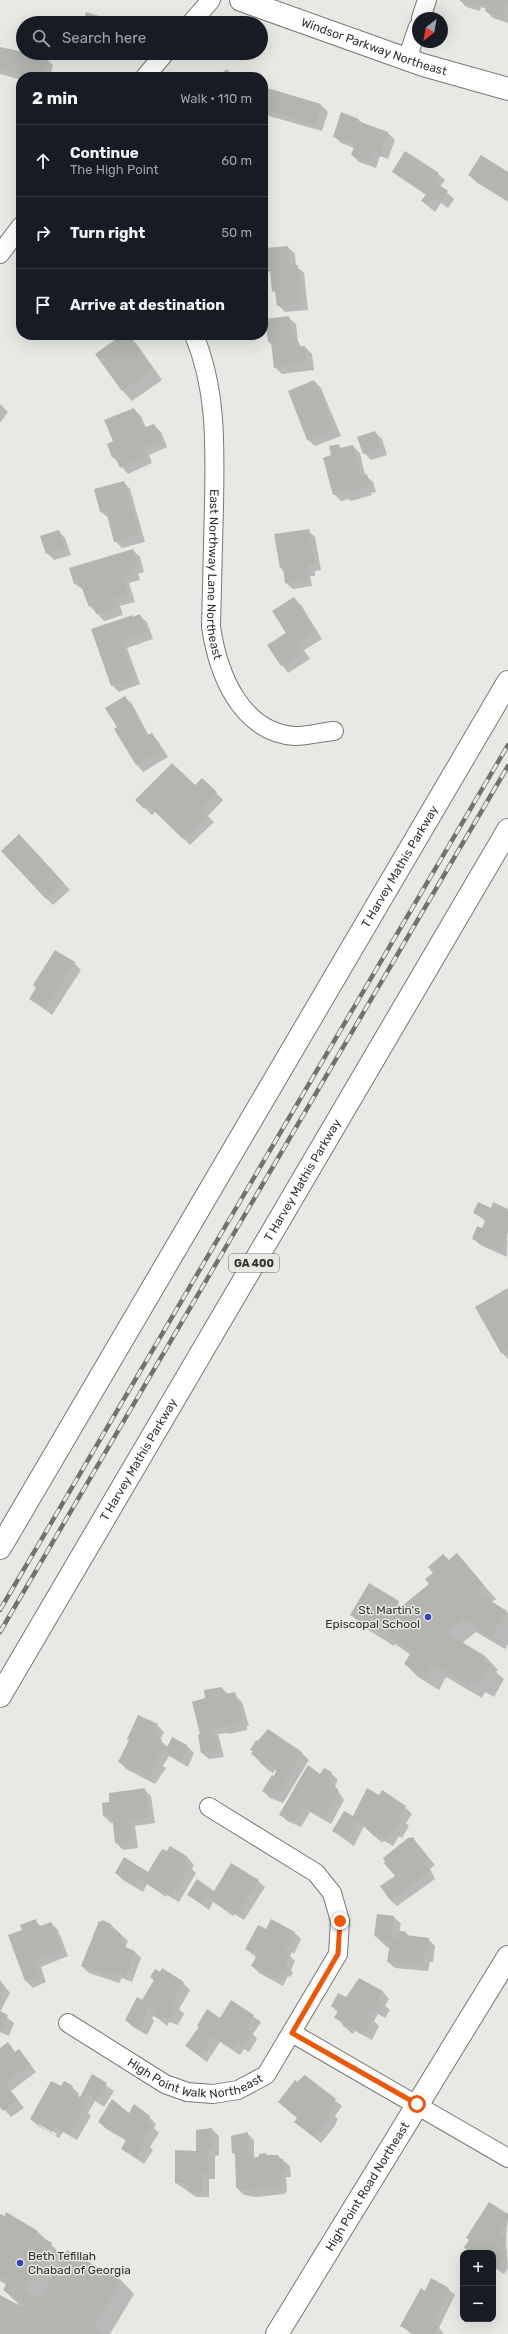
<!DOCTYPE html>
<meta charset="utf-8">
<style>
:root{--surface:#171b24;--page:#242831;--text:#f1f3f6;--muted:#9ea1a6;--line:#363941}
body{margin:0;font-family:Rubik,sans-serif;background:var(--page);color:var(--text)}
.controls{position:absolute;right:12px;bottom:12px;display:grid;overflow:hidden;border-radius:8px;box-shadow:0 4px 16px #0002}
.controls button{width:36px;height:36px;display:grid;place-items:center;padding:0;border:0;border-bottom:1px solid var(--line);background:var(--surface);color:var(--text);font:20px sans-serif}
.compass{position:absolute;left:412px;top:12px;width:36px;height:36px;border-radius:50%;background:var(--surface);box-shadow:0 4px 16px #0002;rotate:211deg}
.stop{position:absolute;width:12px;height:12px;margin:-9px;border:3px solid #ea580c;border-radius:50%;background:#fff}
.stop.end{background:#ea580c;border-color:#fff;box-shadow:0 1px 4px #0008}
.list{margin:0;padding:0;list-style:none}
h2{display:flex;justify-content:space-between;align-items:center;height:52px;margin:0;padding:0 16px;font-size:17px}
h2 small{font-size:13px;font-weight:400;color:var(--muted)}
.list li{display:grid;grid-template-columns:26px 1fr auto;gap:12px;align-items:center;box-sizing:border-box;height:72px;padding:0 16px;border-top:1px solid var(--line)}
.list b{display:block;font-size:15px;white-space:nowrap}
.list p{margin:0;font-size:13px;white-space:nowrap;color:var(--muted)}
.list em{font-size:13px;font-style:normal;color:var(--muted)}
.icon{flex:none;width:22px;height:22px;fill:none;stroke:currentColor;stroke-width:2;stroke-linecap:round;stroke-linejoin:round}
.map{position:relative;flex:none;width:508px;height:2334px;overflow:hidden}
.search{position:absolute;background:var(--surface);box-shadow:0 4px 16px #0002;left:16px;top:16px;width:252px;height:44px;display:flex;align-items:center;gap:10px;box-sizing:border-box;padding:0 14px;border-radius:22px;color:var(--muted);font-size:15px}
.panel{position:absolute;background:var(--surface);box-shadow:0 4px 16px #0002;left:16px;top:72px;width:252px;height:268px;border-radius:16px}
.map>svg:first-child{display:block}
.shadow{fill:#0003;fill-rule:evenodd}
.building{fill:#b4b5b1}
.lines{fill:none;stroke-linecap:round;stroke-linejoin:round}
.street-casing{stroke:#777975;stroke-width:20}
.secondary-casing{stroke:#777975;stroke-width:24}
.highway-casing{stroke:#777975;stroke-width:24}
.street{stroke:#fff;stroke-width:18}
.secondary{stroke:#fff;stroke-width:22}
.highway{stroke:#fff;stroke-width:22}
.rail-casing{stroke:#717270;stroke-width:4.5}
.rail{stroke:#e8e9e5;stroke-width:3;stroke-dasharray:9;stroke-linecap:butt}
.route{stroke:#ea580c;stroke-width:5}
.poi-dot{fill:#3345b7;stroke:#e8e9e5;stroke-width:1.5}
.labels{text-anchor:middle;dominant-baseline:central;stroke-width:3;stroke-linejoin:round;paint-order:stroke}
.shield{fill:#e8e9e5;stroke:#696a68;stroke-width:1}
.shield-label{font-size:11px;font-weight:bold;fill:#333432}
.street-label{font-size:12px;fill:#333432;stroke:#e8e9e5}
.poi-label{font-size:12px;fill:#333432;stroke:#e8e9e5;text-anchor:end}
</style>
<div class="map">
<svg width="508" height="2334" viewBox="0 0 508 2334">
<rect width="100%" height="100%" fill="#e8e9e5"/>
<g class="shadow">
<polygon points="460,0 508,0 508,23 493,18 486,11 487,9 481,7 480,11 466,7"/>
<polygon points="0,48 46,58 53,65 50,77 21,77 21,80 0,74"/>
<polygon points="268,89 321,105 328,112 322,131 269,116 263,109"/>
<polygon points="359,120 363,124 388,133 395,140 388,159 380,156 376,168 359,162 352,155 354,148 341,143 334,136"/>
<polygon points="393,172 438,174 445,180 440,187 454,199 448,208 441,203 435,212 422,201 426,195"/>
<polygon points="508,173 508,202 476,182 469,175"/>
<polygon points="288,247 295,254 296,266 304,273 308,310 285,312 278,305 271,274 268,271"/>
<polygon points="289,318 296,324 298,341 302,348 305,347 312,354 314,370 282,374 275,367 272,346 269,342"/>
<polygon points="124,335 128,335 136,343 162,380 132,401 122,390"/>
<polygon points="314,381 321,388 341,436 315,446 308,440"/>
<polygon points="0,404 8,412 0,423"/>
<polygon points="134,409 141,416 146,428 154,425 161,432 167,447 149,455 152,463 128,474 113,457 114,442"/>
<polygon points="375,432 382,439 387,455 371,460 364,453"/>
<polygon points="338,445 342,449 353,446 360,453 365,475 373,482 376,492 371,493 372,495 351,501 349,499 341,501 334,494 333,456"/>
<polygon points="124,482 130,489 145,542 122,548 115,541 109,518 101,512"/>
<polygon points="308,530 315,537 321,570 315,571 315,576 310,576 312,586 293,589 286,583 284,572 281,568"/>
<polygon points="58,531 65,538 71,555 54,560 47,553"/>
<polygon points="133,550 140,557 144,572 138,574 140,580 129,583 135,602 120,606 123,615 104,621 90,606 84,590 75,584"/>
<polygon points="294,598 301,605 322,639 304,650 310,659 288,673 268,645 287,633"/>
<polygon points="132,616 134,618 140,616 147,622 153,639 127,648 140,684 119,692 112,685 92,630"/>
<polygon points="125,697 132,704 149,736 152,734 158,741 168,757 143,772 137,765 118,727"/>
<polygon points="202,779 223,800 208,816 214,822 190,845 156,811 152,815 137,800 195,787"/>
<polygon points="26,842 70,890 53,905 46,898"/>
<polygon points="74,963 81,970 52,1015 31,999"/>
<polygon points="492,1209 508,1210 507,1257 480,1245 473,1238 483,1229 486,1222 474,1212"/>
<polygon points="508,1289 508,1359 502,1353 476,1307"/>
<polygon points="457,1555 496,1599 492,1602 508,1613 508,1644 505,1649 476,1632 462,1643 485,1656 498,1670 496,1672 504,1679 494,1697 485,1692 482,1698 446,1677 439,1690 418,1677 405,1664 411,1655 395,1644 394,1646 365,1628 352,1615 369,1585 403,1607 431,1584"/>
<polygon points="222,1688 229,1695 235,1695 242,1702 249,1726 247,1726 247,1730 229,1734 228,1733 218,1734 224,1757 209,1759 202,1753 201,1735 206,1698"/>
<polygon points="157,1725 164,1732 160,1740 168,1747 173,1738 187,1746 194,1753 188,1767 169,1756 163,1766 166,1768 155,1784 126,1769 120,1762"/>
<polygon points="266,1731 302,1753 309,1760 283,1803 270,1798 263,1791 277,1772 275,1770 273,1773 268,1770 252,1754 254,1752 251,1750"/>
<polygon points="307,1767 321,1776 331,1773 338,1780 335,1786 344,1800 331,1824 310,1812 301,1827 287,1821 280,1814"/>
<polygon points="144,1789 151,1796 155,1823 135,1826 138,1848 123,1850 116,1843 114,1822 111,1823 104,1816 110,1803"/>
<polygon points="379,1796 405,1807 412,1814 406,1823 409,1826 402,1838 399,1836 393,1846 384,1841 382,1843 364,1826 354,1846 333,1831"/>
<polygon points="413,1838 435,1865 430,1869 435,1879 397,1906 390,1900 396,1876"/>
<polygon points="170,1848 188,1858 194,1865 192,1869 196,1873 179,1902 167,1895 166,1897 147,1884 143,1892 123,1880 116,1873 149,1873"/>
<polygon points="258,1881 265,1887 244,1920 234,1914 233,1916 213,1902 209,1910 188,1895 214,1892"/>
<polygon points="394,1917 401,1924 399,1932 406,1933 409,1936 428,1939 435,1946 433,1962 430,1962 428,1971 395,1968 388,1962 391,1948 387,1947 375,1936"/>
<polygon points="35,1921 41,1926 51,1923 58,1930 68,1956 41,1967 46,1982 33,1988 26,1981 23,1930"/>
<polygon points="110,1924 128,1941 125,1948 135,1952 141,1958 132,1982 122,1978 119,1983 89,1973 82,1966"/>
<polygon points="294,1932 301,1939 294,1954 292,1952 290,1956 295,1961 291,1970 293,1973 290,1977 288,1976 283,1986 259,1973 252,1966 256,1957 246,1949"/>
<polygon points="0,1980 10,1993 0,2012 14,2023 9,2036 0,2032"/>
<polygon points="154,1980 183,1983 190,1990 179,2009 184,2014 178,2025 169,2022 167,2026 154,2015 152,2018 154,2021 147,2035 133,2027 126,2020 143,2002"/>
<polygon points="383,1992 389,1999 385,2006 390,2010 385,2018 378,2014 374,2021 379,2026 372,2040 355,2031 353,2034 350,2032 336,2017 338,2013 332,2006 346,1999"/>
<polygon points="231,2001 261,2022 253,2034 257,2039 249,2052 244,2049 240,2055 220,2042 207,2062 186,2046 220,2019"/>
<polygon points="8,2044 16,2053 19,2050 36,2072 11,2091 24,2108 11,2117 0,2105 0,2050"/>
<path d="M 92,2076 L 114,2091 L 104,2107 L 95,2101 L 88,2113 L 91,2116 L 77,2140 L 63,2132 L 59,2138 L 38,2126 L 31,2119 L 72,2087 L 79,2094 L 78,2097 L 80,2098 ZM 38,2122 L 57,2134 L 56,2136 L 38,2125 Z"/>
<polygon points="305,2076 342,2106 335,2116 338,2119 334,2127 321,2143 295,2122 298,2118 298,2083"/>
<polygon points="142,2110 156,2124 154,2128 159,2133 150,2147 153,2150 144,2164 122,2149 127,2141 106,2129 99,2122"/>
<polygon points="212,2129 219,2136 219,2155 215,2156 215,2179 209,2179 209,2197 196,2197 176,2183"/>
<polygon points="247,2133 254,2140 254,2158 266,2154 268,2156 278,2156 290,2166 291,2177 286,2177 287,2191 284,2194 255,2197 244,2195 237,2188 236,2155 233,2153 232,2136"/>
<polygon points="7,2214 38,2232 64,2257 121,2280 134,2294 110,2334 0,2334 0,2296 21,2307 4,2290 7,2285 0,2281 0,2215 5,2218"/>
<polygon points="508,2215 506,2240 508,2268 504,2274 493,2267 493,2253 471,2253 465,2248"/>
<polygon points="448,2289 455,2295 439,2328 444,2334 411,2334 401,2325 425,2292"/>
</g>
<g class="building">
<polygon points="459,0 508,0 508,4 506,3 501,17 485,11 487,5 474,1 473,5"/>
<polygon points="86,12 105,18 104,20 112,23 83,23"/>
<polygon points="0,47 47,57 42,77 23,77 24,75 0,69"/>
<polygon points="227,69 233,77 217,77"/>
<polygon points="267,88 321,104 315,125 263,109"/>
<polygon points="341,112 359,119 358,121 388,132 381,153 373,150 369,161 351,155 355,144 333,137"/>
<polygon points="405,151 439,173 433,181 448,191 441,202 433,197 428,205 421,201 426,194 392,172"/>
<polygon points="481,155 508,172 508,201 468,175"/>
<polygon points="288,246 290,265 298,265 301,303 277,306 275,291 272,292 270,271 267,271 265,248"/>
<polygon points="289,316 292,338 295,337 296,347 305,346 307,363 274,368 271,342 268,342 265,319"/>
<polygon points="122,335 128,335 153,369 122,391 95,354"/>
<polygon points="314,380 335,429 307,440 288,391"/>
<polygon points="134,408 143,428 154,424 161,440 142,448 146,456 120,468 115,456 112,458 107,444 113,441 104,420"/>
<polygon points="375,431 381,448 363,454 357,437"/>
<polygon points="339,444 340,448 353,445 361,475 367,474 370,485 365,486 366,488 343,494 343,492 333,495 323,458 331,455 329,446"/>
<polygon points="124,481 139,535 114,542 106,511 100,512 94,489"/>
<polygon points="309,529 315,564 308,565 309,569 304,570 306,580 285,583 283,568 280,568 274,534"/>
<polygon points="59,530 65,548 46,554 40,536"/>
<polygon points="133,549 138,565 132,567 133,573 123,576 128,595 114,599 117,608 96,614 93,605 89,607 80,583 74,584 69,568"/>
<polygon points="294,597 316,632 298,643 303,652 281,666 267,645 286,633 272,611"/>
<polygon points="140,614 147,632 121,641 134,678 111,686 91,629 133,615 133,617"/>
<polygon points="125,696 146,736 152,733 162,750 136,765 114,729 117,727 105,708"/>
<polygon points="172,763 195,785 202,778 217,792 202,808 207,814 183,839 148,805 144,809 135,800"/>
<polygon points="19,834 64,883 46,899 1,851"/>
<polygon points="55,950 75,962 45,1009 29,999 36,988 33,985"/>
<polygon points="478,1202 491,1208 493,1202 508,1209 508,1232 500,1251 472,1239 477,1226 482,1228 486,1219 473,1213"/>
<polygon points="508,1288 508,1349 501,1353 475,1307"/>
<polygon points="457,1553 484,1585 476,1592 507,1611 491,1637 462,1619 447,1633 485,1656 483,1660 491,1665 480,1684 472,1679 468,1685 433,1664 425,1677 404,1664 412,1651 386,1636 394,1624 388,1621 381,1633 350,1615 369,1583 399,1601 398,1604 402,1606 429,1584 425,1579 433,1573 428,1567 443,1554 449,1560"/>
<polygon points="222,1687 224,1694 235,1692 243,1719 240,1719 241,1723 231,1726 212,1728 212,1732 214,1732 218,1750 201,1753 198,1735 200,1734 192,1702 205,1698 204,1690"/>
<polygon points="138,1715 158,1724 152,1735 162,1740 160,1744 167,1748 172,1737 187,1745 181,1761 162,1750 157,1759 159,1761 148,1777 118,1762 129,1740 127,1739"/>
<polygon points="268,1729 302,1752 276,1797 262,1791 272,1775 274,1776 277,1770 267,1764 266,1767 260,1763 261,1760 251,1754 253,1751 250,1750 256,1740 258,1741"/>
<polygon points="308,1765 320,1774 324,1768 332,1772 328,1779 331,1781 328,1787 331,1785 338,1789 338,1793 324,1818 303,1806 294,1821 288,1820 279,1815"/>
<polygon points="145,1788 149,1817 129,1820 132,1841 115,1843 112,1815 103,1816 102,1803 109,1802 109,1793"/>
<polygon points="367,1788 379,1795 382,1790 406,1806 400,1817 403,1819 395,1832 392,1830 386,1840 376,1834 375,1837 357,1820 347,1840 332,1831 344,1811 353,1816"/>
<polygon points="413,1837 419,1848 428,1858 424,1862 430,1871 390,1900 380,1886 395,1876 384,1863 385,1862 383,1858 408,1838"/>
<polygon points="170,1846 188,1857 185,1862 190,1865 171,1896 160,1889 159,1891 140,1878 136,1886 115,1873 124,1857 148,1872 162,1849 167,1851"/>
<polygon points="231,1863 259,1880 237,1914 227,1908 226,1909 206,1896 202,1904 187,1895 197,1879 214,1891"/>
<polygon points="377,1914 394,1916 391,1938 397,1939 398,1930 406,1932 406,1935 429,1938 426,1956 423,1955 422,1965 387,1962 390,1942 379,1940 380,1937 374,1936"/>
<polygon points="36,1919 38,1927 51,1922 62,1950 35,1960 40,1976 25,1981 8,1935 22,1930 20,1925"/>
<polygon points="271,1919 295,1932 287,1947 285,1946 283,1950 289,1954 284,1964 287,1965 283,1971 281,1970 276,1979 251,1966 259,1951 255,1949 253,1953 245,1949 258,1925 266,1929"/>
<polygon points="102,1920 111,1924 110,1929 121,1934 118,1941 122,1943 121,1945 135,1951 125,1976 115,1972 112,1976 81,1966 99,1921 101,1922"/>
<polygon points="162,1968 184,1982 172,2003 178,2006 171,2019 162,2016 160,2019 153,2016 155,2012 147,2008 146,2011 148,2013 139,2029 125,2020 137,1997 142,2000 154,1980 150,1977 155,1969 160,1972"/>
<polygon points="359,1978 383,1991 378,2000 383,2003 378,2012 371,2008 367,2015 373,2018 365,2034 347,2025 346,2028 342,2025 344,2023 334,2018 338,2011 331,2006 338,1993 346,1997"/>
<polygon points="0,1983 4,1985 1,1993 0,1993"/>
<polygon points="231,2000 254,2015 246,2028 251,2031 242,2046 237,2042 233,2049 213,2036 200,2056 185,2046 199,2027 197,2026 207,2009 220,2018"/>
<polygon points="0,2011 8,2015 2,2030 0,2029"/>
<polygon points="8,2042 15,2052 19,2049 30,2064 5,2084 18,2100 3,2111 0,2107 0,2048"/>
<polygon points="92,2074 107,2083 97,2100 88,2095 81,2106 85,2109 70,2134 56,2126 52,2132 30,2119 51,2081 61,2086 64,2081 73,2086 71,2092 80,2097"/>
<polygon points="305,2075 336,2099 328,2109 332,2111 327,2120 314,2137 294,2122 297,2118 278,2102 295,2080 302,2085 298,2081"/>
<polygon points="112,2099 129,2113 134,2104 150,2116 147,2122 153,2125 143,2140 146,2142 137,2158 121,2149 130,2133 126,2139 98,2122"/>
<polygon points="212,2128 212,2149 208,2149 208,2173 203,2173 202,2191 188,2191 188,2183 175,2183 175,2150 196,2151 196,2130"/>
<polygon points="248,2132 248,2158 259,2157 259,2154 266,2153 266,2155 278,2155 279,2159 283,2159 284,2171 280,2171 281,2184 277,2188 247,2190 236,2188 235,2153 232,2153 231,2136"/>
<polygon points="489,2202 508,2214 508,2220 499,2234 507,2239 501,2249 507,2252 497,2268 493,2266 493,2253 473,2253 464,2248 469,2240 466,2238"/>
<polygon points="6,2212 38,2231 36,2234 52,2243 25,2290 40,2299 67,2250 121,2280 93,2329 102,2334 0,2334 0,2295 24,2308 27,2305 3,2290 8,2280 0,2276 0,2214 5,2216"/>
<polygon points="431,2278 449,2288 432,2322 438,2326 434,2334 415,2334 400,2326 421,2288 425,2291"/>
</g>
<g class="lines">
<g class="street-casing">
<g id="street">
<polyline points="421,18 427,0"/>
<polyline points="191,23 211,0"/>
<polyline points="407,59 418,27"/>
<polyline points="145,77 165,53"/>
<polyline points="0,254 21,226"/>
<path id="s1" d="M 194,335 C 217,390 215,447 214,505 C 213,546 212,586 211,627 C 218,673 240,732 295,736 C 308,736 322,732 334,731"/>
<path id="s2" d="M 68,2023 L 165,2084 L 187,2092 L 213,2094 L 238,2090 L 266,2075 L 338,1954 L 340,1921 L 332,1893 L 316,1873 L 209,1807"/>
<polyline points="292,2033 508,2158"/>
</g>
</g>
<g class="secondary-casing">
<g id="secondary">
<path id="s3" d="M 241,0 L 423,65 L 508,89"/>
<path id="s4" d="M 277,2334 L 508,1957"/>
</g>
</g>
<g class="highway-casing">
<g id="highway">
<path id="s5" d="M 0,1548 L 508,682"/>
<path id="s6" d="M 0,1696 L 508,830"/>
</g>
</g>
<use href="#street" class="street"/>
<use href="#secondary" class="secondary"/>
<use href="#highway" class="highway"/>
<g class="rail-casing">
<g id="rail">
<polyline points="0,1610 508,745"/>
<polyline points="0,1632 508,766"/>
</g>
</g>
<use href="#rail" class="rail"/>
</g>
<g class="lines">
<polyline class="route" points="340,1921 338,1954 292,2033 417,2104"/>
</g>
<g class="poi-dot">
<circle cx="428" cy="1617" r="4"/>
<circle cx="20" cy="2263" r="4"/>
</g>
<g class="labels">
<rect class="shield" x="229" y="1254" width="50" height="18" rx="3"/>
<g class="shield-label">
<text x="254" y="1263">GA 400</text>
</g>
<g class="street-label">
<text stroke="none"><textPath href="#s3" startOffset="141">Windsor Parkway Northeast</textPath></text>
<text stroke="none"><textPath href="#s1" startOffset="242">East Northway Lane Northeast</textPath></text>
<text stroke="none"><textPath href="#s5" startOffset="790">T Harvey Mathis Parkway</textPath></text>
<text stroke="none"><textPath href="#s6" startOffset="598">T Harvey Mathis Parkway</textPath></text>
<text stroke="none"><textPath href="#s6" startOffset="274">T Harvey Mathis Parkway</textPath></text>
<text stroke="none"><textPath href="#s2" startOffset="144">High Point Walk Northeast</textPath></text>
<text stroke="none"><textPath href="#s4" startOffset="173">High Point Road Northeast</textPath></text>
</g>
<g class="poi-label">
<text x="420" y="1610">St. Martin's<tspan x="420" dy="14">Episcopal School</tspan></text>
<text x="28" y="2256" text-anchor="start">Beth Tefillah<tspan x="28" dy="14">Chabad of Georgia</tspan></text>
</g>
</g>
</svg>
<div class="controls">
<button>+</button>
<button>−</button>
</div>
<svg class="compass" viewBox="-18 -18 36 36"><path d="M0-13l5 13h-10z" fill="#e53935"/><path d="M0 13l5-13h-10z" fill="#9ea1a6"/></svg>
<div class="stop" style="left:417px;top:2104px"></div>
<div class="stop end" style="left:340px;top:1921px"></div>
<div class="search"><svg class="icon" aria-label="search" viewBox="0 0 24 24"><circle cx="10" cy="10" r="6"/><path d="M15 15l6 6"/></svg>Search here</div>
<section class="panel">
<h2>2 min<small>Walk · 110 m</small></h2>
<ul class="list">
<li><svg class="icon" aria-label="ahead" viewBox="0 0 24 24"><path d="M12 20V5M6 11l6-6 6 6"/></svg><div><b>Continue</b><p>The High Point</p></div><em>60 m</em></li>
<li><svg class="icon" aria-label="right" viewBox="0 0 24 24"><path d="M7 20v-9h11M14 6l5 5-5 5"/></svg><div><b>Turn right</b></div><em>50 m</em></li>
<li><svg class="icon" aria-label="arrive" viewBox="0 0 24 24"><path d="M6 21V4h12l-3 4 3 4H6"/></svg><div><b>Arrive at destination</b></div></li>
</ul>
</section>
</div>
